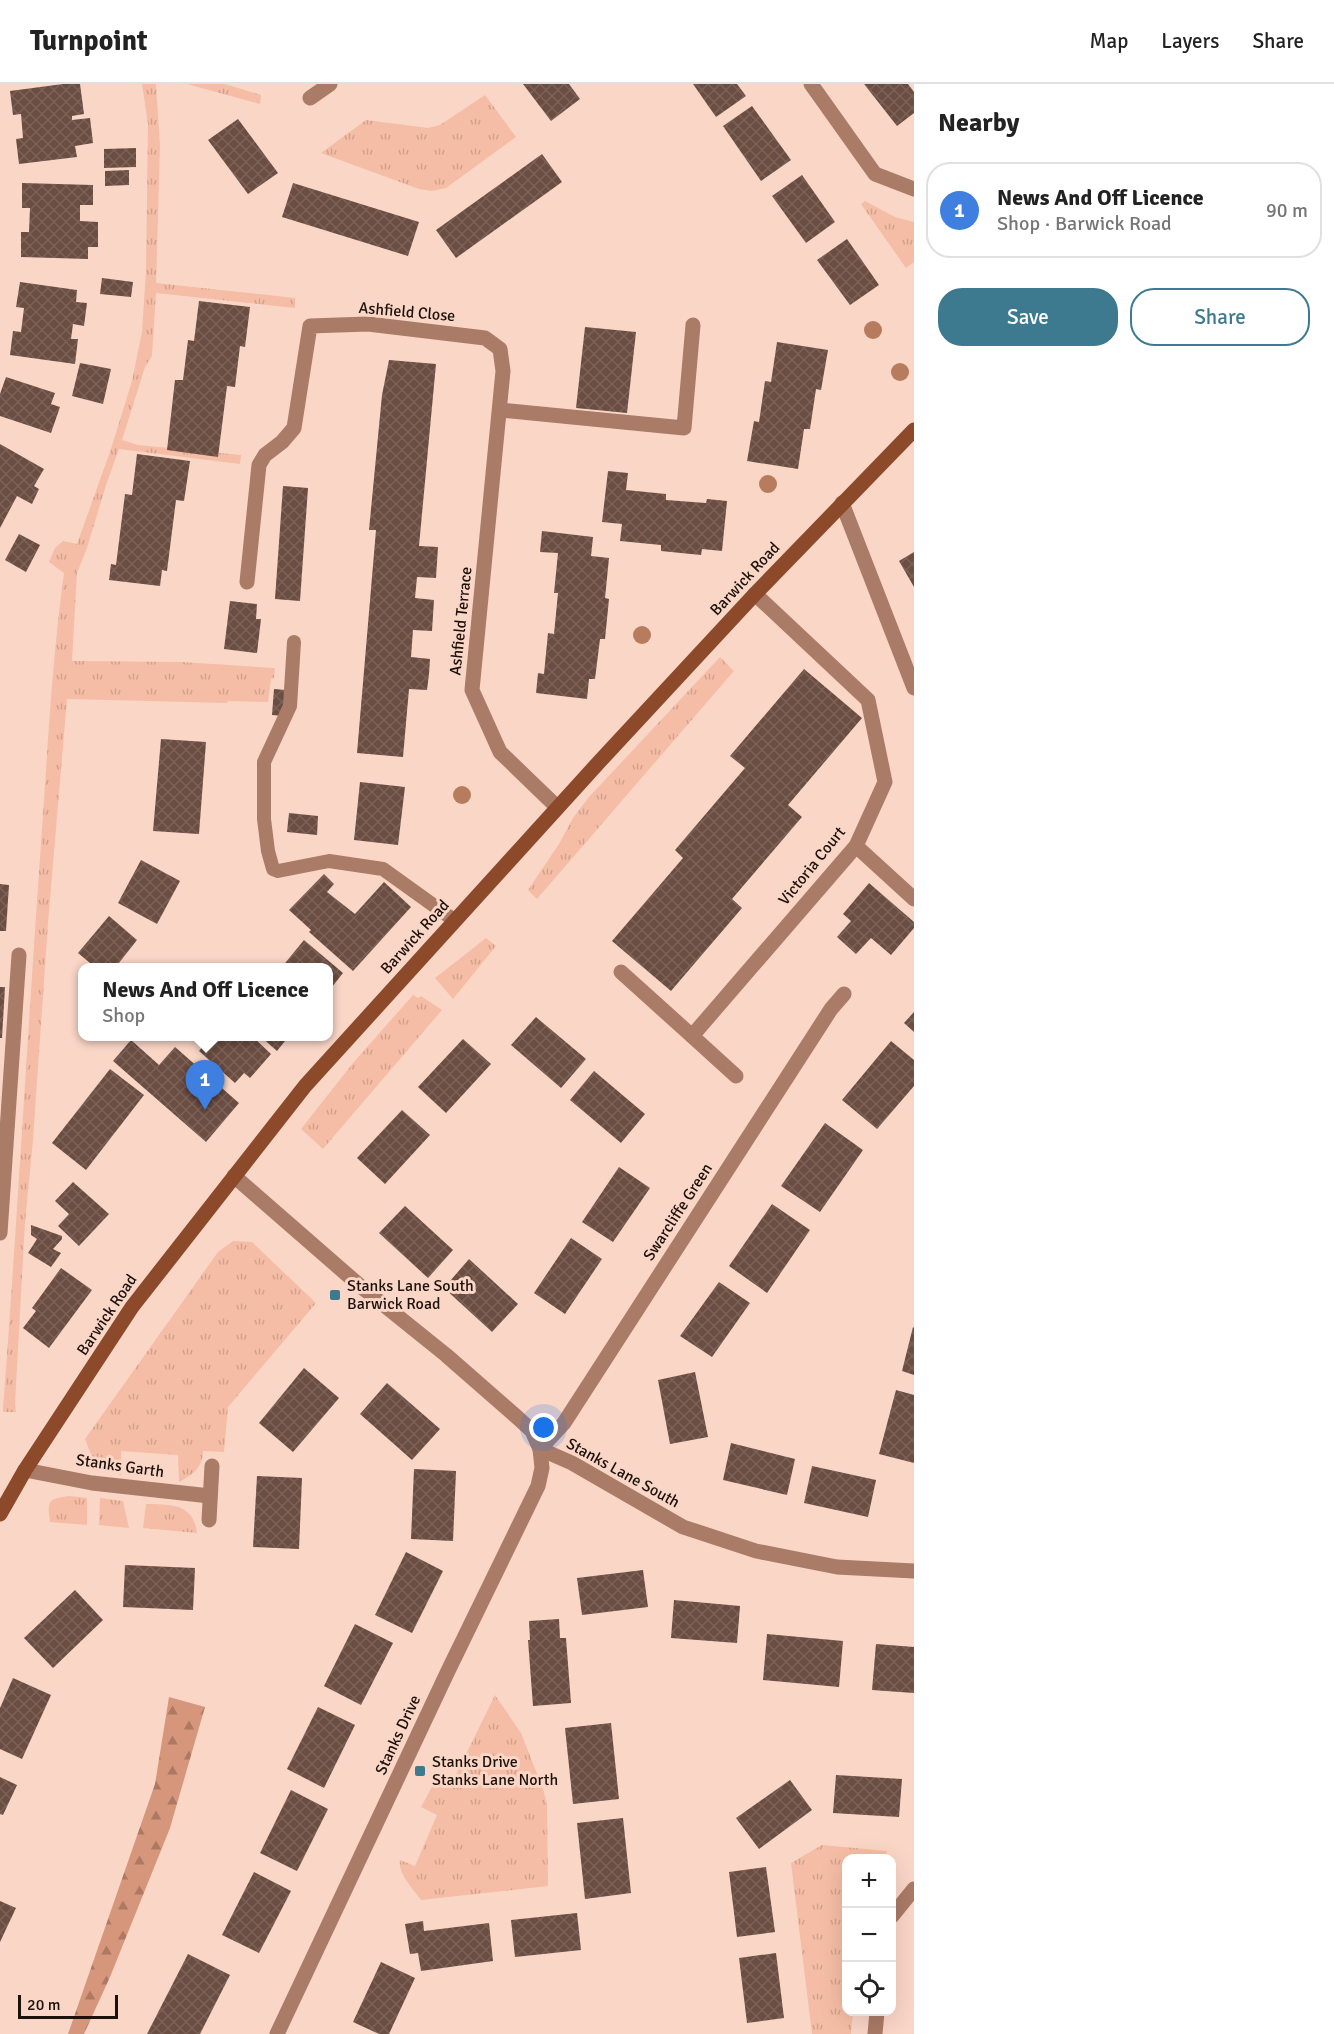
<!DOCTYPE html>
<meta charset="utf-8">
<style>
:root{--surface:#fff;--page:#f6f6f6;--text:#222;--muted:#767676;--line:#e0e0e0;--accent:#3d7a90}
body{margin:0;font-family:Signika,sans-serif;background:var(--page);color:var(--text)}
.controls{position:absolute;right:18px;bottom:18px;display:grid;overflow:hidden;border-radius:12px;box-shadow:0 6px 24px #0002}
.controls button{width:54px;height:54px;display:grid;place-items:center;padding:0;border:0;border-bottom:2px solid var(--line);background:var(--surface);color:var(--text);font:30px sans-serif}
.scale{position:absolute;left:18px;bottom:15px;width:100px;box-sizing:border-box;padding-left:6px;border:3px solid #1d110c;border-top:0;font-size:16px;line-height:21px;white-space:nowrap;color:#1d110c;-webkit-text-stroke:4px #fad6c7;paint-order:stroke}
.you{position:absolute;left:544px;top:1344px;width:21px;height:21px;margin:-15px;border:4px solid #fff;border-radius:50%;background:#1a73e8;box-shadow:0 0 0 9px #1a73e833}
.badge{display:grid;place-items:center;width:39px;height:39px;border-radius:50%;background:var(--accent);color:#fff;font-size:20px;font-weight:700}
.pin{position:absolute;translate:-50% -50px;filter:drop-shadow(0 2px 3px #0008)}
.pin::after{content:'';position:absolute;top:32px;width:21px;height:18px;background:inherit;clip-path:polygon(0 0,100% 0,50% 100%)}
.popup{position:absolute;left:78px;top:879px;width:255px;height:78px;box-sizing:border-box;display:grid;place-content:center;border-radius:12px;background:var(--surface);filter:drop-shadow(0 2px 4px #0005);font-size:20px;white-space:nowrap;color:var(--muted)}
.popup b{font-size:22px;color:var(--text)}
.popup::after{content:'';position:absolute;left:50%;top:100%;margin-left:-12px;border:12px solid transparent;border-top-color:var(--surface)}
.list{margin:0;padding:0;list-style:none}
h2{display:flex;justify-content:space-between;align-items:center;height:78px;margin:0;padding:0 24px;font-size:26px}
h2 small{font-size:20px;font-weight:400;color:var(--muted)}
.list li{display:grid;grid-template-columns:39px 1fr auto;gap:18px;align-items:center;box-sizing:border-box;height:96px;margin:0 12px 12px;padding:0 12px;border:2px solid var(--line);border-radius:24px}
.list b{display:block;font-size:22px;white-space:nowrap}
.list p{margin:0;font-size:20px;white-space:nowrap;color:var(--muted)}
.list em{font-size:20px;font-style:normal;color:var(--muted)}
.actions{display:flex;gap:12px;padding:18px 24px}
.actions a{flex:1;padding:14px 0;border:2px solid var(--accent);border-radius:24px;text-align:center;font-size:21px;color:var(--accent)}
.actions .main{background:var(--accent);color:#fff}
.icon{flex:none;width:33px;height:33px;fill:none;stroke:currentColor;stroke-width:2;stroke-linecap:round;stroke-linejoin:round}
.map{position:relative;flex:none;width:914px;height:1950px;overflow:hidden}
header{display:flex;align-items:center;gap:36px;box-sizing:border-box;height:84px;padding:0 30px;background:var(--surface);border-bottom:2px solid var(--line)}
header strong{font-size:28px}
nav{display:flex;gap:33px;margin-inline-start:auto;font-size:21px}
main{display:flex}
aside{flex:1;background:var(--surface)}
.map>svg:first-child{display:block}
.grass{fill:url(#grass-tufts)}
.forest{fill:url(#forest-firs)}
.building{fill:url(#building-cross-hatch)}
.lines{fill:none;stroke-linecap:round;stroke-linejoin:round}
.lane{stroke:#aa7b67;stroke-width:14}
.street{stroke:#aa7b67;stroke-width:15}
.secondary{stroke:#8c4a2b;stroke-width:15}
.tree{fill:#b67c5d}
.poi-dot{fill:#3d7a90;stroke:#fad6c7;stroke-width:2}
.labels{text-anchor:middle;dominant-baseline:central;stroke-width:6;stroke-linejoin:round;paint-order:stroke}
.street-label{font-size:16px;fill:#1d110c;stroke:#fad6c7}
.poi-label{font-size:16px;fill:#1d110c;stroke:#fad6c7;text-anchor:start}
</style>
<header>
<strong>Turnpoint</strong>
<nav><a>Map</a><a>Layers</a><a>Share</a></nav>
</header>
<main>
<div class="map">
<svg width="914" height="1950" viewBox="0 0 914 1950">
<defs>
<pattern id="grass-tufts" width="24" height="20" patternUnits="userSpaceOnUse" patternTransform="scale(1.5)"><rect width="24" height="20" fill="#f5bda5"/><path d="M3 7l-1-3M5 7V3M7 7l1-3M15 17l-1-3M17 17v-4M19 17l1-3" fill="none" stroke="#d2a18d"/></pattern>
<pattern id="forest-firs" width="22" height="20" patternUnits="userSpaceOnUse" patternTransform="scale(1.5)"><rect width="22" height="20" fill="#d6967b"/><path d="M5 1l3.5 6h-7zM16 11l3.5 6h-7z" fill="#ad7963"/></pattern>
<pattern id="building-cross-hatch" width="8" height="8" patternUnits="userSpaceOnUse" patternTransform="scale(1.5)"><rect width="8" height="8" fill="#6b4d41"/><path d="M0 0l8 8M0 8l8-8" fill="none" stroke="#7b6258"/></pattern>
</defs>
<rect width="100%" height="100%" fill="#fad6c7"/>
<g class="grass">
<path d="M 142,0 L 156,0 L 160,62 L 156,199 L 295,214 L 295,224 L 156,209 L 152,272 L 145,283 L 122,356 L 138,361 L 241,371 L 240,380 L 119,365 L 106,401 L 87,464 L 77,489 L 72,577 L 182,578 L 275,584 L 274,594 L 271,595 L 268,618 L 228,617 L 227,619 L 67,615 L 48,839 L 33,1056 L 25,1138 L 15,1320 L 16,1328 L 4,1328 L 3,1325 C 17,1141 27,957 40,774 C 47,679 51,583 64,489 L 49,478 L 55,464 L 63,457 L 77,460 L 111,365 L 132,297 L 142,248 L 146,186 L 148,40 Z"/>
<polygon points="187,0 225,0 261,11 260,20"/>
<polygon points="485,11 516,53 446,104 432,107 419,105 321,69 366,36 428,44 440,41"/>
<polygon points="865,117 895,133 914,138 914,178 906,184 861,120"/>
<polygon points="720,573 734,587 537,815 528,806 559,760 573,734 589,713"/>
<polygon points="486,854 496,862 453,915 435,894"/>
<polygon points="413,911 418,914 421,912 442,926 323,1065 301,1045 353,979"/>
<path d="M 233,1157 L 252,1158 L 316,1219 L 228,1323 L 224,1368 L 203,1367 C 203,1384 192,1391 179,1398 L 178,1371 L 121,1367 L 121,1391 C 98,1383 93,1378 85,1355 L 218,1168 Z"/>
<path d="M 69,1412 L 87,1414 L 87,1441 L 50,1438 C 47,1416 48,1415 69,1412 Z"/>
<polygon points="100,1414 123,1417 129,1444 99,1441"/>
<path d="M 146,1420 C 170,1421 193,1418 197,1449 L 143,1444 Z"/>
<path d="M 495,1611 L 521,1649 L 543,1705 L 547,1720 L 548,1802 L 421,1816 C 413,1804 398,1791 400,1776 L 415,1782 L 437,1731 L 421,1723 L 440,1688 L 454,1695 Z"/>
<polygon points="822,1761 887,1767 886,1774 846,1774 846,1928 853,1928 851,1950 812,1950 791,1779"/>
</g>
<polygon class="forest" points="169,1613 205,1623 170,1744 110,1893 84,1950 68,1950 155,1700"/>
<g class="building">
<polygon points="63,0 80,0 84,30 72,32 72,36 90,34 93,59 75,62 77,73 19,80 16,55 23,54 21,30 13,31 10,7"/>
<polygon points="523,0 569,0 580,15 551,37"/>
<polygon points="693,0 737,0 746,12 716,33"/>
<polygon points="864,0 908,0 914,8 914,29 897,42"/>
<polygon points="752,22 791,76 761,97 723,42"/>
<polygon points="238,35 278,89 248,110 208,56"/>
<polygon points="136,64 136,83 104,84 104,65"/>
<polygon points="542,70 562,98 456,174 436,146"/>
<polygon points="129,86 129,101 105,102 105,87"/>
<polygon points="802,91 835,138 806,159 772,112"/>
<polygon points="22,99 93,101 93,121 80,121 80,137 98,138 98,163 88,163 88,175 21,173 21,148 29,148 30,124 22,124"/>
<polygon points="293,99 419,138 408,172 282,133"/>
<polygon points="847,155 879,201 850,221 817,176"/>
<polygon points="102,194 133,198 131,213 100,210"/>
<polygon points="20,198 77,206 76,218 87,219 84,242 73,240 71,255 78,255 75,280 10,271 13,247 21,248 24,224 16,223"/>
<polygon points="199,217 250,223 245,263 240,262 235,303 227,302 218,373 167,366 175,296 183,296 188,256 194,257"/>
<polygon points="585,243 636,248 627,329 576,324"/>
<polygon points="777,258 828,266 821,306 816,305 810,345 804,345 798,385 747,377 754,337 759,338 765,297 771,298"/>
<polygon points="389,276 436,280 419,462 438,463 436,494 417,493 415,514 434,516 432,547 413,546 411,573 430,575 429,590 427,606 409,605 403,673 357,669 376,446 369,446 382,311"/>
<polygon points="80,279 111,285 103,320 72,312"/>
<polygon points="6,293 55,309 51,320 60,323 51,349 0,332 0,310"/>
<polygon points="0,360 44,385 34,402 39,405 32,420 17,412 0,444"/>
<polygon points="137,370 190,377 184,417 176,416 167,487 162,486 160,502 109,496 111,480 116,481 125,410 132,411"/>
<polygon points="608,387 628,389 626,406 666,410 666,416 706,419 707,415 727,417 722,467 702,465 701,471 661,467 661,461 620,457 622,440 602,438"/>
<polygon points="283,402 308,404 300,517 275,515"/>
<polygon points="542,447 593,453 591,472 609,474 605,514 609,515 605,555 600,555 595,595 589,595 587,615 536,609 538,589 544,590 548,549 554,550 558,509 554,509 558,469 540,468"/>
<polygon points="19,450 40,461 26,488 5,476"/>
<polygon points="914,468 914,503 899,477"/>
<polygon points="230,517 257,520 256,535 261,535 257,569 224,565"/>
<polygon points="804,585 862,634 788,721 802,733 732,815 742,824 671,907 612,857 683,774 675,766 745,684 730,672"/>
<polygon points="274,605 286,606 284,632 272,631"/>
<polygon points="161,655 206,658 199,750 153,747"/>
<polygon points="360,698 405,703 398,761 354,756"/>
<polygon points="289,729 318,732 317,751 287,748"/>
<polygon points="141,776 180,797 157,840 118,819"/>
<polygon points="324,790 334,800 327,808 355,830 384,798 411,823 353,887 309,848 311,846 289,826"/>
<polygon points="869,799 914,838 914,844 891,871 871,854 856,870 837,853 851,837 843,830"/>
<polygon points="0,800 9,801 6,847 0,847"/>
<polygon points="109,832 137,856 115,884 96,884 78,869"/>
<polygon points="304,856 343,889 328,908 328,884 281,884"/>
<polygon points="0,903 5,903 2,954 0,954"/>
<polygon points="914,928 914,948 904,939"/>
<polygon points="536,933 586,975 561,1004 511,961"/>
<polygon points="211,952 252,952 271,970 250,994 244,989 235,999 199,967"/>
<polygon points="260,952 289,952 277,967"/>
<polygon points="463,955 491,980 446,1029 418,1003"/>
<polygon points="131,956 159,981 175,963 239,1019 206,1058 113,977"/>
<polygon points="891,957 914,976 914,1002 877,1045 842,1016"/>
<polygon points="110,985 144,1011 86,1086 52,1059"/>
<polygon points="594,987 645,1030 621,1059 570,1016"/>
<polygon points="402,1026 430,1051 385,1100 357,1074"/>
<polygon points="825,1039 863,1066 820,1128 781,1102"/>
<polygon points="619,1083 650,1104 613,1158 582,1138"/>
<polygon points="73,1098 109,1130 79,1162 58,1142 69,1130 55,1117"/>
<polygon points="772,1120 810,1146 767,1209 729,1182"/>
<polygon points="405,1122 453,1166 428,1194 379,1149"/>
<polygon points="31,1141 62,1152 62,1155 53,1165 61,1169 51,1183 28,1169 37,1155 31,1151"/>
<polygon points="571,1154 602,1175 565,1230 534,1209"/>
<polygon points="469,1175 518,1220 492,1248 444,1204"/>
<polygon points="61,1184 92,1206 49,1264 23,1244 36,1227 32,1224"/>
<polygon points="719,1198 750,1219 712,1273 680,1252"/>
<polygon points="913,1243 914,1244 914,1291 902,1287"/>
<polygon points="304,1284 339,1314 293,1368 259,1339"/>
<polygon points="695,1288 708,1353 670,1360 658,1296"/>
<polygon points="387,1299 440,1345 412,1376 360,1330"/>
<polygon points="896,1306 914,1311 914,1379 879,1370"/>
<polygon points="731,1359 795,1375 787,1411 723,1396"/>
<polygon points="812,1382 876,1396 868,1433 804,1419"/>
<polygon points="414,1385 456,1387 453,1457 411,1455"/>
<polygon points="257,1392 302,1394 299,1465 253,1463"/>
<polygon points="406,1468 443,1487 412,1549 375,1531"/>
<polygon points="125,1481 195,1484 193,1526 123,1523"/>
<polygon points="643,1486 648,1523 582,1531 577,1494"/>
<polygon points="75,1506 103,1536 53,1584 24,1554"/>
<polygon points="674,1516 740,1522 737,1559 671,1554"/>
<polygon points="559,1535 560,1554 566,1554 571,1619 533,1622 528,1556 530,1556 529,1537"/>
<polygon points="355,1540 393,1559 361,1621 324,1602"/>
<polygon points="767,1550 843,1557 839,1603 763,1596"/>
<polygon points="876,1560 914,1563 914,1609 872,1606"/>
<polygon points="13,1594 51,1611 22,1675 0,1665 0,1624"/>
<polygon points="318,1623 355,1641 324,1704 287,1685"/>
<polygon points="611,1639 619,1715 573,1720 565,1644"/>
<polygon points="836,1691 902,1695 899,1733 833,1729"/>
<polygon points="0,1693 17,1701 3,1731 0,1730"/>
<polygon points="790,1696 812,1726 759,1765 736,1734"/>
<polygon points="291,1706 328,1725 297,1787 260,1769"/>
<polygon points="623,1734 631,1809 585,1815 577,1739"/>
<polygon points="766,1783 775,1848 737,1853 729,1788"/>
<polygon points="254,1788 291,1807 259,1869 222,1851"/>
<polygon points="0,1817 16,1824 0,1858"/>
<polygon points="577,1829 581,1866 515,1873 511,1836"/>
<polygon points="423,1837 424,1847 489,1839 493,1877 421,1887 418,1869 410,1870 405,1840"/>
<polygon points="776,1869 784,1934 747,1939 739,1874"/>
<polygon points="188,1870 230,1891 200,1950 147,1950"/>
<polygon points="381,1878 415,1894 389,1950 379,1950 353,1938"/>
</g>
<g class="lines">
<polyline class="lane" points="294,558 290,622 264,678 264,735 268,767 273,785 278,787 329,777 383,785 454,836"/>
<g class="street">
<polyline points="811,0 875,90 914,105"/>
<polyline points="310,14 330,0"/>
<polyline points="500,326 684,344 693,241"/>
<polyline points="842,419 914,604"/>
<polyline points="247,498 259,381 265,371 282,358 294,344 310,242 368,240 485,254 500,265 503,287 472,606 500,668 557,723"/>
<polyline points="856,762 914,815"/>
<polyline points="621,888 692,952 856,762 885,698 868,616 755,510"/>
<polyline points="692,952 736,992"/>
<polyline points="234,1092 359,1201 446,1271 518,1334 532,1347 540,1365 572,1379 683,1443 756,1467 837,1483 914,1487"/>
<polyline points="0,1149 19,871"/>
<polyline points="540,1365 564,1339 831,925 844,910"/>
<polyline points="25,1386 92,1399 210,1412"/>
<polyline points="209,1436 212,1382"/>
<polyline points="892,1832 914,1805"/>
<polyline points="277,1950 448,1587 538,1402 542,1384 540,1365"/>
<polyline points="875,1950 877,1928"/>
</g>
<polyline class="secondary" points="0,1430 25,1386 132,1223 305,1002 600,677 755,510 914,346"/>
</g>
<g class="tree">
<circle cx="873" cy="246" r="9"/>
<circle cx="900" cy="288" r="9"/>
<circle cx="768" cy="400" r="9"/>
<circle cx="642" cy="551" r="9"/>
<circle cx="462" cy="711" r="9"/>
</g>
<g class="poi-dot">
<rect x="329" y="1205" width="12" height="12" rx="3"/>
<rect x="414" y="1681" width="12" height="12" rx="3"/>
</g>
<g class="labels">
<g class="street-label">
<text transform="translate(407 228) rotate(5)">Ashfield Close</text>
<text transform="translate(745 495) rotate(-47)">Barwick Road</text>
<text transform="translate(461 537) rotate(-84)">Ashfield Terrace</text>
<text transform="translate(812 782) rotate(-51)">Victoria Court</text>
<text transform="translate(415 853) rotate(-48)">Barwick Road</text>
<text transform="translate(678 1128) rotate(-57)">Swarcliffe Green</text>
<text transform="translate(107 1231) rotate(-56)">Barwick Road</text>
<text transform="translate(120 1382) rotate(8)">Stanks Garth</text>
<text transform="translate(623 1389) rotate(29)">Stanks Lane South</text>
<text transform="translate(398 1651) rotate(-65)">Stanks Drive</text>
</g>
<g class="poi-label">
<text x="347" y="1202">Stanks Lane South<tspan x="347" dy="18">Barwick Road</tspan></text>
<text x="432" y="1678">Stanks Drive<tspan x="432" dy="18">Stanks Lane North</tspan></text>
</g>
</g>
</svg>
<div class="controls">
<button>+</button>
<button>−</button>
<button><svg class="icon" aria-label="locate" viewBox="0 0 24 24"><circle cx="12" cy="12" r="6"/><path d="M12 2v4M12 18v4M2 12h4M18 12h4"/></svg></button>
</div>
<div class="scale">20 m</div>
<div class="you"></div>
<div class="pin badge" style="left:205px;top:1026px;background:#3f7fe0">1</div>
<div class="popup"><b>News And Off Licence</b>Shop</div>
</div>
<aside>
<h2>Nearby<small></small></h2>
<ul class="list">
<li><span class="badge" style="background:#3f7fe0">1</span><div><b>News And Off Licence</b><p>Shop · Barwick Road</p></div><em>90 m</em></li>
</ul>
<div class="actions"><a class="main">Save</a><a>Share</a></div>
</aside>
</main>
